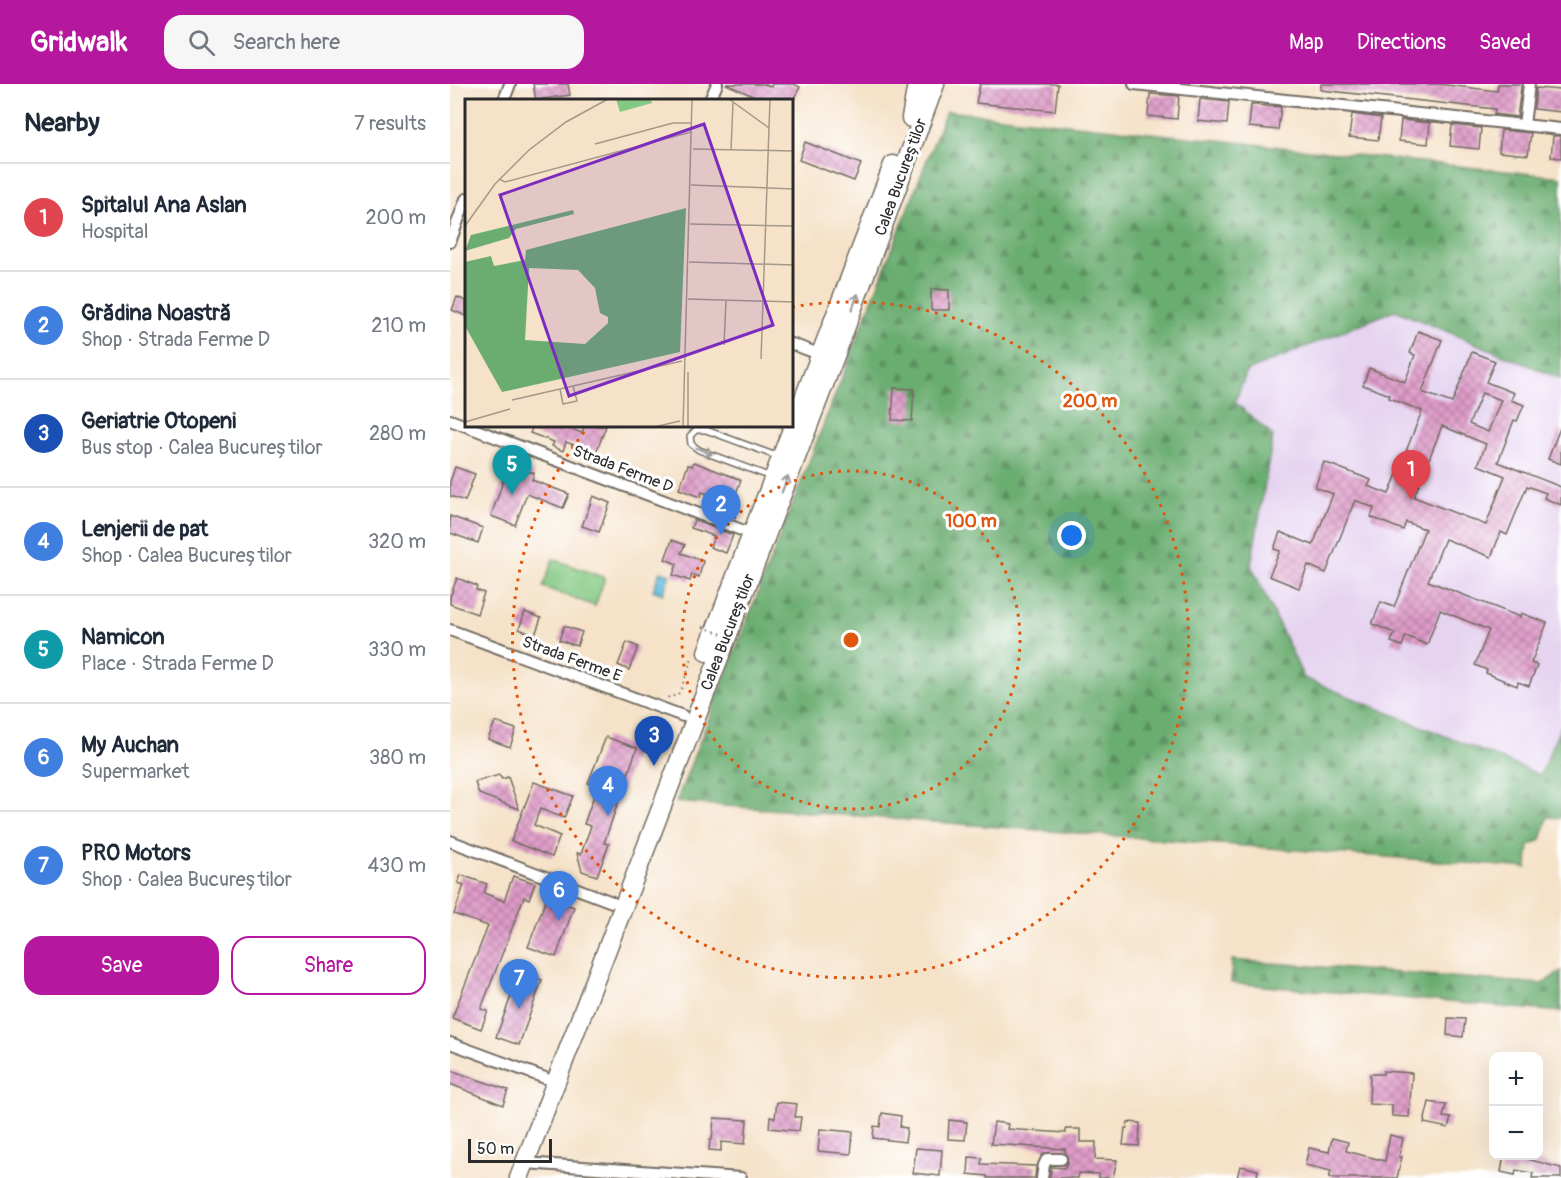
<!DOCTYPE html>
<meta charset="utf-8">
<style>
:root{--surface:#fff;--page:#f6f6f7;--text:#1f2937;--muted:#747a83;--line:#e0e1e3;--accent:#b5179e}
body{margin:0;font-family:Pangolin,sans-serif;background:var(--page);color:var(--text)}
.controls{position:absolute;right:18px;bottom:18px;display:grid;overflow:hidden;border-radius:12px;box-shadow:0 6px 24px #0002}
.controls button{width:54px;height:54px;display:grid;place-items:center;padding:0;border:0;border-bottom:2px solid var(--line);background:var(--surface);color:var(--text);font:30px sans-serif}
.scale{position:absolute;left:18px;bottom:15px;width:84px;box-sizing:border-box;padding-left:6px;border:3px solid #2b2b2b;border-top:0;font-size:16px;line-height:21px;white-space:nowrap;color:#2b2b2b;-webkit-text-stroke:4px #fff;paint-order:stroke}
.you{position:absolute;left:622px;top:452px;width:21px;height:21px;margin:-15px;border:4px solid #fff;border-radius:50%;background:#1a73e8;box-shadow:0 0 0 9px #1a73e833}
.badge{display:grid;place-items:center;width:39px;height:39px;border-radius:50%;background:var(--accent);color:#fff;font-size:20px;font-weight:700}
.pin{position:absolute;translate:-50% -50px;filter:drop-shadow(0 2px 3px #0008)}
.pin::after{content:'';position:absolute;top:32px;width:21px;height:18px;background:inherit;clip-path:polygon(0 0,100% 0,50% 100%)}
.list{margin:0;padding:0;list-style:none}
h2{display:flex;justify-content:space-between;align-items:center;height:78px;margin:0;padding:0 24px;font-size:26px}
h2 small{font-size:20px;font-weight:400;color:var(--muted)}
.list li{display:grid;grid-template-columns:39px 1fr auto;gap:18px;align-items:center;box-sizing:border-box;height:108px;padding:0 24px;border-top:2px solid var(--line)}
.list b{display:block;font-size:22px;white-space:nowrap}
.list p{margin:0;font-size:20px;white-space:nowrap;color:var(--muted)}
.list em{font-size:20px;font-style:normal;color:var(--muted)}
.actions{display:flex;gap:12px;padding:18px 24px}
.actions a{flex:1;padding:14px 0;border:2px solid var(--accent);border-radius:18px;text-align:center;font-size:21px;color:var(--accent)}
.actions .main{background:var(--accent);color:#fff}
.icon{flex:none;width:33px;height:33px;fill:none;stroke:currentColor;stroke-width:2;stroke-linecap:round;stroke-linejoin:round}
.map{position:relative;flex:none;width:1111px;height:1094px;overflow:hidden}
header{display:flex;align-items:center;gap:36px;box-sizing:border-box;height:84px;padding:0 30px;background:var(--accent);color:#fff}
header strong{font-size:28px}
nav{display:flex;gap:33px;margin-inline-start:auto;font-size:21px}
.search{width:420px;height:54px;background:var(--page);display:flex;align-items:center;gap:15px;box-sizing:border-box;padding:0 21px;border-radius:18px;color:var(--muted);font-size:22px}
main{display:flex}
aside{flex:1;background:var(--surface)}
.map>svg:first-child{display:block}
.built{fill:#e5d3f0}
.green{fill:#84c983;stroke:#587a57;stroke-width:1.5}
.forest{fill:url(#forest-firs);stroke:#4b6c4e;stroke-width:1.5}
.water{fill:url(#water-ripples);stroke:#447483;stroke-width:1.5}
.building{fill:url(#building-cross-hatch);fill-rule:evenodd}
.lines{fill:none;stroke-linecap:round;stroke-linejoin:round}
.service-casing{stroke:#726b62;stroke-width:8}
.minor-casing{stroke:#726b62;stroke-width:14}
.trunk-casing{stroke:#726b62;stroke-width:21}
.path{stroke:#726b62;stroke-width:2;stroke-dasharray:1.5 4.5;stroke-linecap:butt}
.service{stroke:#fff;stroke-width:5}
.minor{stroke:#fff;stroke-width:10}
.trunk{stroke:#fff;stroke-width:18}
.path-bridge{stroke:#726b62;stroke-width:2;stroke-dasharray:1.5 4.5;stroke-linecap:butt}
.oneway{stroke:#a0a0a0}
.ring{fill:none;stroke:#df570e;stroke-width:3;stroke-dasharray:3 6}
.labels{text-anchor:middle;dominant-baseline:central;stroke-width:6;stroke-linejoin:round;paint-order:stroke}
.street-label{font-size:16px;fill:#2b2b2b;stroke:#fff}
.inset-road{fill:none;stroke:#a49989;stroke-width:1.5}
.view{fill:#7b2cbf;fill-opacity:0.15;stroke:#7b2cbf;stroke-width:3}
.inset-edge{fill:none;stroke:#2b2b2b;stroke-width:3}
.centre{fill:#df570e;stroke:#fff;stroke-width:3}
.ring-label{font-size:18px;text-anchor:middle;font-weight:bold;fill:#df570e;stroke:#fff;stroke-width:6;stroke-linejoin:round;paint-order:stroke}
</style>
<header>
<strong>Gridwalk</strong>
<div class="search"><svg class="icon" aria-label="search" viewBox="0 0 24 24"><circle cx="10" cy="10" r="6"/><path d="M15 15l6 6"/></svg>Search here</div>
<nav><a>Map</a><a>Directions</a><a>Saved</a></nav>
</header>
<main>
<aside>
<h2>Nearby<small>7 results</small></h2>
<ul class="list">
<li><span class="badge" style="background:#e0444e">1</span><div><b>Spitalul Ana Aslan</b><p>Hospital</p></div><em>200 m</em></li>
<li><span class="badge" style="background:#3f7fe0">2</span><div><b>Grădina Noastră</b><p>Shop · Strada Ferme D</p></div><em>210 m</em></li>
<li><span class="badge" style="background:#1a4fb4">3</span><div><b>Geriatrie Otopeni</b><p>Bus stop · Calea Bucureștilor</p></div><em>280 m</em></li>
<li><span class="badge" style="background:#3f7fe0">4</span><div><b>Lenjerii de pat</b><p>Shop · Calea Bucureștilor</p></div><em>320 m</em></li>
<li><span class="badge" style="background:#0f9aa8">5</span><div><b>Namicon</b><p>Place · Strada Ferme D</p></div><em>330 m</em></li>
<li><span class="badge" style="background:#3f7fe0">6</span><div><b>My Auchan</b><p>Supermarket</p></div><em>380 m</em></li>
<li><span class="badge" style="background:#3f7fe0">7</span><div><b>PRO Motors</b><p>Shop · Calea Bucureștilor</p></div><em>430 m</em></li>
</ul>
<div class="actions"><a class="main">Save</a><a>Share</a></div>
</aside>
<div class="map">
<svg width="1111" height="1094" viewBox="0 0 1111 1094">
<defs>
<pattern id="forest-firs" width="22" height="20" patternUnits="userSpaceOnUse" patternTransform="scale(1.5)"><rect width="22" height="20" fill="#6bad71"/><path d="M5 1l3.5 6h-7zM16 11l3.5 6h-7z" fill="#588d5d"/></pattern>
<pattern id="water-ripples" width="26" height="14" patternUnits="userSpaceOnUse" patternTransform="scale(1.5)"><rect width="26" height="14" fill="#5cbcdb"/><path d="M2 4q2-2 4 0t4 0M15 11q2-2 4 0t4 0" fill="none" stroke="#4c99b2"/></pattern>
<pattern id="building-cross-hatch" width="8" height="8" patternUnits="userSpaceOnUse" patternTransform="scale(1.5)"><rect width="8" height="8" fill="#df9bc9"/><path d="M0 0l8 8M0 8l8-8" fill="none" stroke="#b57fa3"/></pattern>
</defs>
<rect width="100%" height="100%" fill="#fff"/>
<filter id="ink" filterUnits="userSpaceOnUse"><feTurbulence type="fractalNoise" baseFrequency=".0167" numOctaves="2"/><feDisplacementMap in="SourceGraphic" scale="12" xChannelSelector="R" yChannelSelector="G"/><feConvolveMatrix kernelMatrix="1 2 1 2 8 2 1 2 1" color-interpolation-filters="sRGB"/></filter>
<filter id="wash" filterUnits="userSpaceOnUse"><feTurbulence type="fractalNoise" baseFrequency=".008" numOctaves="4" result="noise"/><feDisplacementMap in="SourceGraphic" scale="24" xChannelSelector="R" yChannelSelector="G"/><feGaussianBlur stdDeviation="1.35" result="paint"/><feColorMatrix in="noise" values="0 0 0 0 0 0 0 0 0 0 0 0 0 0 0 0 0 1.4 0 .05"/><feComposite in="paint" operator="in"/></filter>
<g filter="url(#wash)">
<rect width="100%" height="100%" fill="#f5e2c8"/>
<polygon class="built" points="945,226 1111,295 1111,642 1091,692 854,594 801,481 823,352 785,318 797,287"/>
<polygon class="green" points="103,475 155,494 145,522 93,503"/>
<g class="forest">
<polygon points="496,27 1111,93 1111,295 945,226 797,287 785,318 823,352 801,481 854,594 1090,691 1111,642 1111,734 1098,733 1091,756 1079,762 1077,784 226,718"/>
<polygon points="782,876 1092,900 1111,887 1111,928 781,899"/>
</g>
<polygon class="water" points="210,487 220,490 213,510 203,506"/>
<g id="blocks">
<g class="building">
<polygon points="83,0 118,0 120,11 86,16"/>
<polygon points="276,0 314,0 321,3 322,0 344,0 350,3 343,16 312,16"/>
<polygon points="530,0 608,0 605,27 526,19"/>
<polygon points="871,0 988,0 1047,7 1048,0 1070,0 1071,3 1067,33 1044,30 1045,25 871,6"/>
<polygon points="1086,4 1111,6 1111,28 1084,25"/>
<polygon points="700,10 729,12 727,35 698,32"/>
<polygon points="750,15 779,18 777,40 748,37"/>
<polygon points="801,21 831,23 828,46 799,43"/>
<polygon points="902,30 931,34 928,56 899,53"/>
<polygon points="951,36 980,39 978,60 949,57"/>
<polygon points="1002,41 1031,44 1029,65 1000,62"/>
<polygon points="1051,46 1081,49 1078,71 1049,68"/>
<polygon points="1103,52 1111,52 1111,74 1101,73"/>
<polygon points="355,58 411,80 404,97 349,76"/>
<polygon points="481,205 499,206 499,226 481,226"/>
<polygon points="7,213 16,217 16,232 2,226"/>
<path d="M 968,247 L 992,256 L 972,308 L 1002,319 L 1022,268 L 1045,277 L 1036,298 L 1064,309 L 1061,316 L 1074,321 L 1067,337 L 1064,336 L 1048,378 L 1111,403 L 1111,421 L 1094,414 L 1096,409 L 1077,402 L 1057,451 L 1051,448 L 1041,473 L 995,455 L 978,497 L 1070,533 L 1071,529 L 1097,539 L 1081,579 L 1087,581 L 1079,602 L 1068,598 L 1067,602 L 1036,589 L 1037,586 L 1025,581 L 1039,546 L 990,526 L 977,561 L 956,552 L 952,562 L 941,558 L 945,549 L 922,540 L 931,518 L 944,523 L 975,445 L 956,438 L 953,446 L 921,433 L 924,424 L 905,416 L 876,489 L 858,481 L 849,504 L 819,492 L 830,467 L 824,465 L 830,448 L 863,461 L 883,410 L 865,403 L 874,378 L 921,396 L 918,402 L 939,410 L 972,327 L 939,314 L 940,311 L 913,301 L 919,284 L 955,298 L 965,271 L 960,269 ZM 1032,309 L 1051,316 L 1038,348 L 1019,340 ZM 992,342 L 1036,360 L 1028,381 L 1055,392 L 1036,441 L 964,413 Z"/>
<polygon points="444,304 464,305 462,337 442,336"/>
<polygon points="83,342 113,342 132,349 134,342 156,342 146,369 116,358 113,367 102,362 104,358 80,349"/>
<polygon points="1110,344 1111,344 1111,380 1098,375"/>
<polygon points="244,378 291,396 282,420 252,408 250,413 229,405 238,381 242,382"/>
<polygon points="59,380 84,389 82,396 119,410 113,424 77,410 65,441 41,432"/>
<polygon points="5,383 25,390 15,417 0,412 0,398"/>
<polygon points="143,412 160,419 149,448 132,442"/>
<polygon points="0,432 33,444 28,459 0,449"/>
<polygon points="244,436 283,451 276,469 260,463 264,452 241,444"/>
<polygon points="222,456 235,461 231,469 253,477 249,493 242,490 240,497 223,491 227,480 215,475"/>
<polygon points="7,494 27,502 26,506 34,509 27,530 0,520 0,513"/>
<polygon points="75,528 91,534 85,551 69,545"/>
<polygon points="114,542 132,548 127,562 109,556"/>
<polygon points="177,558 188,563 179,586 168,581"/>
<polygon points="45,638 66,645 60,663 38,655"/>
<polygon points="156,653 187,664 154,759 159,760 147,792 132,787 127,769 131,770 141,742 134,740 147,703 138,699"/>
<polygon points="49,691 52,695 58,693 69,725 29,710 25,698"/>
<polygon points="84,698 123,712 114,734 90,725 84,741 110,752 102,773 61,757"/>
<polygon points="11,791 37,800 34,809 54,817 63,792 85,799 79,815 74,813 31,925 38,927 31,945 2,934 38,842 4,830 14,801 8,799"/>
<polygon points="97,813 124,823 106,873 78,863"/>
<polygon points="70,888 92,896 69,961 46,953"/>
<polygon points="998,934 1015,935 1013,953 997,951"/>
<polygon points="0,986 58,1006 53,1021 0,1000"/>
<polygon points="933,987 962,989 959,1033 942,1032 942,1021 919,1020 920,990 933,990"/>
<polygon points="327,1018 347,1020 345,1033 351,1033 349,1047 319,1044 320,1033 325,1034"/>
<polygon points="979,1018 996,1021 993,1033 1001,1034 998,1044 974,1039"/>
<polygon points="432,1029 451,1032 450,1043 457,1044 455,1058 423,1054 424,1042 430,1043"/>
<polygon points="264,1034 297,1036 295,1060 271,1058 271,1067 259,1066 260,1056 262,1056"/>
<polygon points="499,1036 517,1038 515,1056 498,1055"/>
<polygon points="544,1038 558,1040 557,1045 616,1049 616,1045 630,1045 630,1058 646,1058 645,1075 667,1076 663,1094 649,1094 649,1090 629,1089 628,1094 600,1094 601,1083 614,1084 618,1078 615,1065 541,1060"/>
<polygon points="678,1038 690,1039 689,1062 673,1061 675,1044 677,1044"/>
<polygon points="370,1045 403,1048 401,1070 368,1067"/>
<polygon points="940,1051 953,1054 949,1073 952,1073 947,1094 879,1094 881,1087 855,1081 859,1064 879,1068 882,1054 898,1058 896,1067 935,1077"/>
<polygon points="466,1064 492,1066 490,1092 463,1089"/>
<polygon points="1054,1071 1073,1071 1073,1074 1111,1084 1111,1094 1082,1094 1083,1089 1066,1086 1065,1091 1051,1088"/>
<polygon points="519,1073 532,1074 531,1080 586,1082 585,1094 537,1094 537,1092 518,1090"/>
<polygon points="790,1082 808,1086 807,1094 787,1094"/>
</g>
</g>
</g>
<g filter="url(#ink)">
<use href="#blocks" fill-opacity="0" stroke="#726b62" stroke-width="1.5"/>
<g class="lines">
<g class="service-casing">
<polyline id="service" points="321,393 249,366 241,360 240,352 246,346 256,346 329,373"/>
</g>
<g class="minor-casing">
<g id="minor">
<polyline points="684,0 1111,45"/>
<polyline points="54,16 60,0"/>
<polyline points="260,16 267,0"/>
<polyline points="1074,41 1079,0"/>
<polyline points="0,158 16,115"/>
<polyline points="342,260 369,270"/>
<polyline points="0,336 302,450"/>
<polyline points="0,546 233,632"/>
<polyline points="0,757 162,818"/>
<polyline points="0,959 95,994"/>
<polyline points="75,1079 291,1094"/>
<polyline points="592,1094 594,1081 597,1075 611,1075"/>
</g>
</g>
<g class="trunk-casing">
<g id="trunk">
<polyline points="461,34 467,0"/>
<polyline points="257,568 443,81"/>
<polyline points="69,1094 385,272 485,0"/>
</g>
</g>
<polyline class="path" points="218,614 219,612 226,612 230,608 243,571"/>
<use href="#service" class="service"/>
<use href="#minor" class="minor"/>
<use href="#trunk" class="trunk"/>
<polyline class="path-bridge" points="253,543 288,556"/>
</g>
<defs><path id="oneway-shaft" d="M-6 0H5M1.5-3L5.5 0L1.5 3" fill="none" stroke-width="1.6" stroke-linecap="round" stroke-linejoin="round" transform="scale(1.5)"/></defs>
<g class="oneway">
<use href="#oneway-shaft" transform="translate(405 218) rotate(-70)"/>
<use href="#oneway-shaft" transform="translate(254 367) rotate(22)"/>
<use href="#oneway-shaft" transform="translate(335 400) rotate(-69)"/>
</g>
</g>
<g class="ring">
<circle cx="401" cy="556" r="169"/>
<path d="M342 223A338 338 0 1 1 138 343"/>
</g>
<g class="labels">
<g class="street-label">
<text transform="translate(451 93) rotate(-70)">Calea Bucureștilor</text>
<text transform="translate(173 385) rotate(21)">Strada Ferme D</text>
<text transform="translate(278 548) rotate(-69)">Calea Bucureștilor</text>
<text transform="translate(122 575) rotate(20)">Strada Ferme E</text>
</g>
</g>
<g transform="translate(15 15)">
<rect width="328" height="328" fill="#f5e2c8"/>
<path d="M 151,0 L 186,0 L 187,4 L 155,13 Z" fill="#84c983"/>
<path d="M 221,109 L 215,253 L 37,293 L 0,227 L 0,163 L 26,157 L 29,167 L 60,161 L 61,151 ZM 64,169 L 113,171 L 130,189 L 135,214 L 143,218 L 143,224 L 120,245 L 60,241 ZM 108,111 L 109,115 L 51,130 L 44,139 L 0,152 L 6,136 Z" fill="#6bad71" fill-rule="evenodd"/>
<path class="inset-road" d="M 264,0 L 304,29M 130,45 L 208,24 L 226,24M 228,50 L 329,52M 266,51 L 268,4M 34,80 L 40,83 L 226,33M 226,86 L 329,90M 225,125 L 329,127M 0,127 L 30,85 L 64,51 L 101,23 L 143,0M 224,163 L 329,166M 223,200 L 329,203M 259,246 L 261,201M 296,260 L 305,0M 95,290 L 98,305 L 112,302 L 108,287M 47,301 L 217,262M 0,323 L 45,310M 189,328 L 215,322M 218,328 L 227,0M 223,328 L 223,273"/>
<path class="view" d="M 239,25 L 308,226 L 104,297 L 35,96 Z"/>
<rect width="328" height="328" class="inset-edge"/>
</g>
<circle cx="401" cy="556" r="9" class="centre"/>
<g class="ring-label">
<text x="640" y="323">200 m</text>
<text x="521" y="443">100 m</text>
</g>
</svg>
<div class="controls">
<button>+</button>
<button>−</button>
</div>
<div class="scale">50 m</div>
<div class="you"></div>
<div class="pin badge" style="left:961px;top:416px;background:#e0444e">1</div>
<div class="pin badge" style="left:271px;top:451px;background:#3f7fe0">2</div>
<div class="pin badge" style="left:204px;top:682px;background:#1a4fb4">3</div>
<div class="pin badge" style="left:158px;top:732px;background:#3f7fe0">4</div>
<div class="pin badge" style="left:62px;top:411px;background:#0f9aa8">5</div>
<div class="pin badge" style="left:109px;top:837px;background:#3f7fe0">6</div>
<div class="pin badge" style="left:69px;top:925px;background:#3f7fe0">7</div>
</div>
</main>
